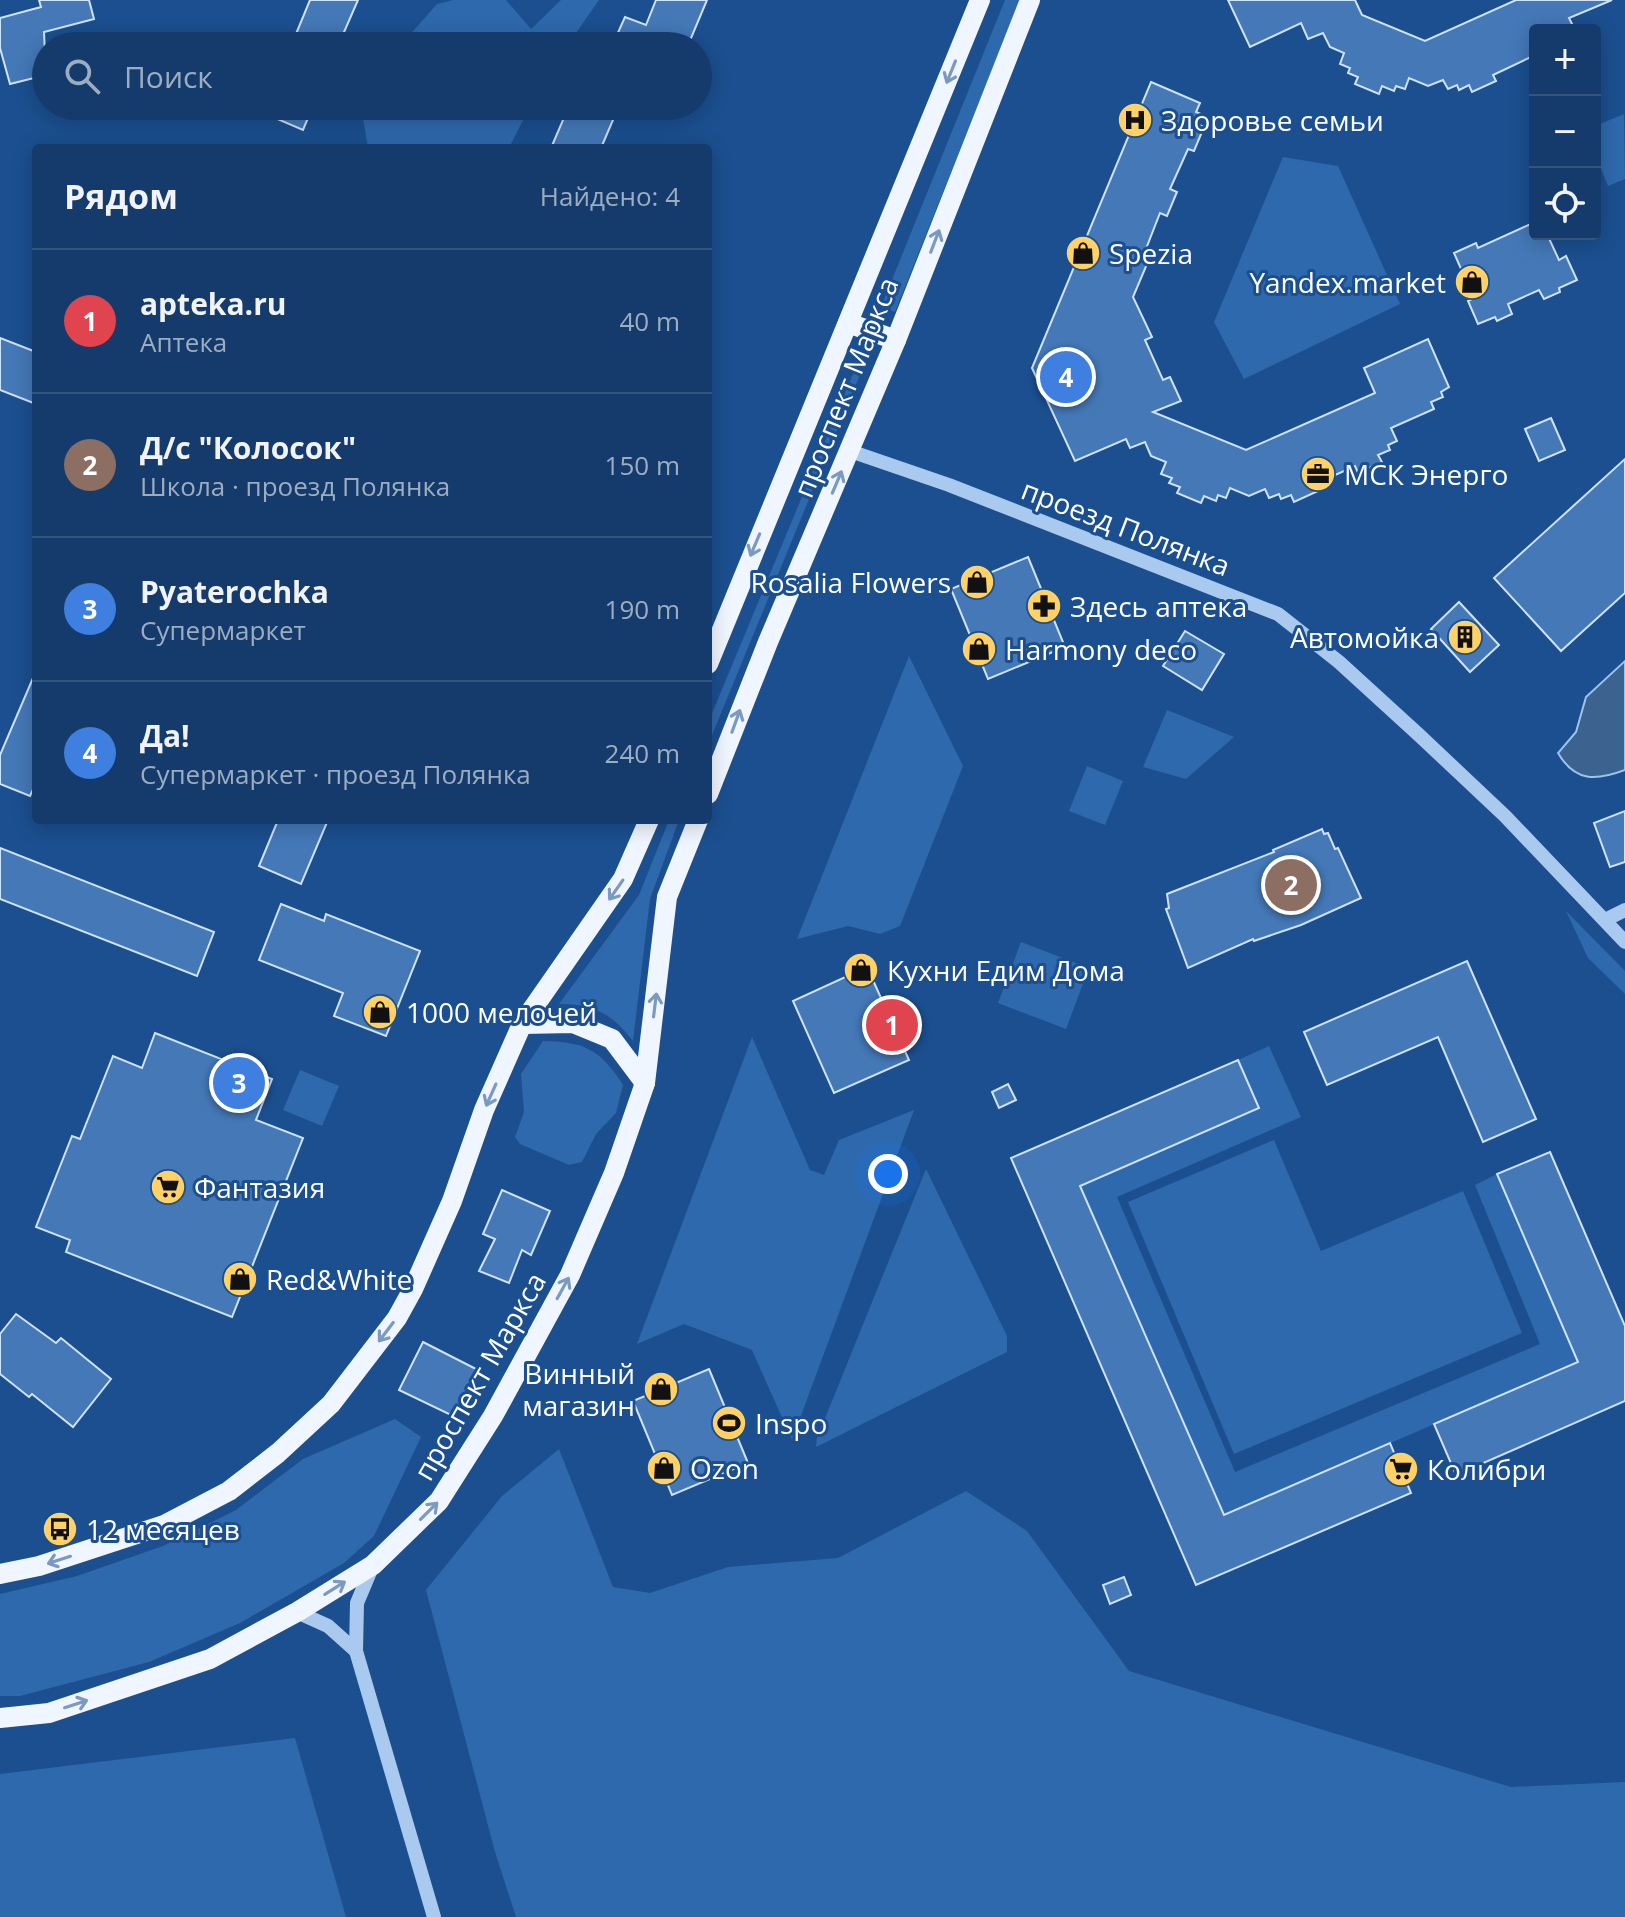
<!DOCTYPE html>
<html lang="ru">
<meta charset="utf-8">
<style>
:root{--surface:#143b6b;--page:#1d4271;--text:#f1f3f6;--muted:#9dadc1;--line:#33557e;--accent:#ffd166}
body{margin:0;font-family:"Open Sans",sans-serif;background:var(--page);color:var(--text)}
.controls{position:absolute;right:24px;top:24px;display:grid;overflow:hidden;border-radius:8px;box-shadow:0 4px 20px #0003}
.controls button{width:72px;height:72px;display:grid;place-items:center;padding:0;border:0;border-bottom:2px solid var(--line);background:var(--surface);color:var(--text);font:40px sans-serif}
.you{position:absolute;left:888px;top:1174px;width:28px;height:28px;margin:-20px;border:6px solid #fff;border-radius:50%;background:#1a73e8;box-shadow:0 0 0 12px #1a73e833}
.badge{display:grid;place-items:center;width:52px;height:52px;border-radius:50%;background:var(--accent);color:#fff;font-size:26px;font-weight:700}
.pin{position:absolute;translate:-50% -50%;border:4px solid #fff;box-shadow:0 2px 8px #0006}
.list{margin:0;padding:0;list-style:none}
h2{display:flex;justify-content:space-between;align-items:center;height:104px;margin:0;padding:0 32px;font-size:34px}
h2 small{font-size:26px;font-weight:400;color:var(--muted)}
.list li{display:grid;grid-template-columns:52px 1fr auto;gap:24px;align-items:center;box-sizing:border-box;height:144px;padding:0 32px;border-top:2px solid var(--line)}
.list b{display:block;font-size:30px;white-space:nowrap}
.list p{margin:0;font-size:26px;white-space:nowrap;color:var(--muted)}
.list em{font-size:26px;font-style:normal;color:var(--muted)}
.icon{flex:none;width:44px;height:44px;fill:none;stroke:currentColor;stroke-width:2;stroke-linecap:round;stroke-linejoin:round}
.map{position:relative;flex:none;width:1625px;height:1917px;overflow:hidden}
.search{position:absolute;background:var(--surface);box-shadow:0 4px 20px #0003;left:32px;top:32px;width:680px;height:88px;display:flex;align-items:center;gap:20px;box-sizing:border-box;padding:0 28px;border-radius:44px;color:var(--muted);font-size:30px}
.panel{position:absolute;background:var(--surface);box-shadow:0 4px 20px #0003;left:32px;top:144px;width:680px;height:680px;border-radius:8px}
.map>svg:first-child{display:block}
.green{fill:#2e69ad}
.water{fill:#3c6290;stroke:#9cc4f0;stroke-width:2}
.building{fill:#4478b7;stroke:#cfe3fa;stroke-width:2}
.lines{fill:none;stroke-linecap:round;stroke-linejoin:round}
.minor{stroke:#a9c9ee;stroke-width:14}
.major{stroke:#f0f6ff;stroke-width:20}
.oneway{stroke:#7b9ac1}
.labels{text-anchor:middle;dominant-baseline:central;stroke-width:6;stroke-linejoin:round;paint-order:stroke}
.poi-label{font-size:28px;fill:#fff;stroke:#1b4f8f;text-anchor:start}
.street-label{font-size:28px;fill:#fff;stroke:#1b4f8f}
</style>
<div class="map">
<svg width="1625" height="1917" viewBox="0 0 1625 1917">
<rect width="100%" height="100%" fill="#1b4f8f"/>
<g class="green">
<polygon points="453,0 506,0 531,29 561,0 599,0 567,46 400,46 437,4"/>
<polygon points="1005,0 1020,0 895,312 881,307"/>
<polygon points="365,106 530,106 509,148 368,148 362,112"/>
<polygon points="1624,114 1625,179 1608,186 1595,154 1595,126"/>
<polygon points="1283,157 1338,166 1400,304 1244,379 1214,322"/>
<polygon points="858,362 864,365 708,745 708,723"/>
<polygon points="909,656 963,766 900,926 880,934 848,926 797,939"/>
<polygon points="1167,710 1234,737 1186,779 1143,767"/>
<polygon points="1087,766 1123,781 1105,825 1069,811"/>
<path d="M 669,820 L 679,820 L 650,899 L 633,1041 C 611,1013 594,1004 559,1004 L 639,895 Z"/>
<polygon points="1566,911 1625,971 1625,994 1588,958"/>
<polygon points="1021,942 1089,968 1066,1029 998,1003"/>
<polygon points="752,1037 810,1170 824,1175 839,1140 914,1110 792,1440 752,1350 684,1324 637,1344"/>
<path d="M 543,1041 C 585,1042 600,1049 623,1085 L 616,1113 L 596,1134 L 582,1162 L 569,1165 L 520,1144 L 515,1137 L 524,1112 L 521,1074 Z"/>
<polygon points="1269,1046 1301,1117 1117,1197 1235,1472 1540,1344 1475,1185 1497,1174 1578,1362 1224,1515 1144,1329 1094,1350 1083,1325 1131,1304 1080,1186 1259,1108 1238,1060"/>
<polygon points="300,1070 339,1086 322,1126 283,1110"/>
<polygon points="1274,1140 1321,1251 1463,1191 1522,1333 1234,1454 1128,1202"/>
<polygon points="926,1169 1007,1336 1007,1352 816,1447 817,1438"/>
<polygon points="395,1419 421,1437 374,1536 344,1563 240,1623 149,1662 20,1696 0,1696 0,1594 77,1576 163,1546 236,1510 303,1459"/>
<polygon points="559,1449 613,1587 650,1593 728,1567 838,1558 966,1491 1027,1531 1129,1671 1511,1787 1625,1782 1625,1917 516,1917 495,1852 426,1590 502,1496"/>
<polygon points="295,1738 346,1917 0,1917 0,1774"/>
</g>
<path class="water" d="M 1625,661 L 1625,770 C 1596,781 1575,782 1558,753 L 1576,732 L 1586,697 Z"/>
<g class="building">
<polygon points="39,0 89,0 94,19 44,32 46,75 10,84 0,48 0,18 41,7"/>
<polygon points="310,0 358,0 338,46 291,46"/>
<polygon points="656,0 707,0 689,43 671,35 667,46 612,46 625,17 646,25"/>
<polygon points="1228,0 1355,0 1362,15 1425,41 1516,0 1612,0 1569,18 1575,30 1535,30 1535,55 1493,75 1496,81 1472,92 1469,85 1459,90 1457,85 1448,89 1443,80 1428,86 1409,78 1405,89 1396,86 1394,91 1382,86 1379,94 1355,84 1358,77 1348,73 1350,68 1340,64 1344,53 1330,47 1323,33 1308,39 1301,23 1250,47"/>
<polygon points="1151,82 1200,103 1196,112 1201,114 1197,124 1204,127 1194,151 1188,149 1170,189 1177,192 1167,216 1160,213 1144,254 1150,257 1133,297 1152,337 1145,340 1163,380 1170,377 1181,401 1153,412 1246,450 1375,393 1364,368 1428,339 1449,387 1441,392 1443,397 1431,402 1434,409 1391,428 1397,441 1388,445 1390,450 1378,455 1382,462 1358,473 1355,466 1315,484 1318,491 1294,502 1291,495 1281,499 1279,494 1269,498 1265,489 1249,496 1230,488 1226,498 1218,495 1216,501 1204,496 1201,503 1177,493 1180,487 1169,483 1172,478 1161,474 1166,462 1151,456 1145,442 1130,448 1126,439 1075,461 1032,368"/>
<polygon points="247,106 313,106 303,130"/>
<polygon points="569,106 619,106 601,148 551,148"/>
<polygon points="1535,222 1535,234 1547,234 1559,260 1566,256 1577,280 1559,288 1560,292 1544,299 1539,290 1508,304 1512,314 1497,321 1495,317 1478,324 1468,301 1474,298 1454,253 1476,243 1478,248"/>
<polygon points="0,338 36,352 36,404 0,390"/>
<polygon points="1551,418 1565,450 1539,461 1525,429"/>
<polygon points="1625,459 1625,593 1561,651 1494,578"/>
<polygon points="1028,557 1065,647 988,679 951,589"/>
<polygon points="1459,602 1499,645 1470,672 1431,629"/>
<polygon points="1185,631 1224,654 1202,690 1163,666"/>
<polygon points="36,671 36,783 30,796 0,784 0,755"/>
<polygon points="1625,811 1625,862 1610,867 1594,823"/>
<polygon points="278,820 328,820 301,884 259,866"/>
<polygon points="1322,829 1324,834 1328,833 1335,849 1338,848 1361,898 1301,925 1254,941 1253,939 1188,968 1166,909 1169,908 1167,894 1274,852 1273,850"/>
<polygon points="0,848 214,932 197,976 0,899"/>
<polygon points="281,904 324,921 326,914 420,951 386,1036 334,1016 343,993 259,960"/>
<polygon points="1467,961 1536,1119 1483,1142 1438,1037 1327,1085 1304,1032"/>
<polygon points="867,967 909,1060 834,1093 793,1001"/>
<polygon points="155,1033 272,1079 256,1120 303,1138 232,1317 66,1252 70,1240 36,1227 72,1136 80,1139 113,1056 142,1068"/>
<polygon points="1238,1060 1259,1108 1080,1186 1224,1515 1390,1443 1411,1493 1196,1585 1011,1158"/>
<polygon points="1008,1084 1016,1100 999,1108 992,1092"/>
<polygon points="1550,1152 1625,1326 1625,1401 1456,1475 1434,1424 1578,1362 1497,1174"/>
<polygon points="502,1190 550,1211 531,1255 522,1250 509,1283 479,1271 495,1239 483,1234"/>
<polygon points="16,1314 56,1343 61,1338 111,1379 73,1427 32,1394 29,1397 0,1374 0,1334"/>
<polygon points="423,1342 478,1370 455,1417 399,1390"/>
<polygon points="709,1369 748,1463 672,1495 633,1401"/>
<polygon points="1124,1577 1131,1595 1110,1604 1103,1585"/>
</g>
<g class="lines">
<g class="minor">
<polyline points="850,451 949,485 1278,614 1339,662 1419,735 1505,816 1625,942"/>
<polyline points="1605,920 1625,910"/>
<polyline points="373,1565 357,1603 356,1651 434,1917"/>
<polyline points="297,1612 328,1626 356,1651"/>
</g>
<g class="major">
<polyline points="848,323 896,340"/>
<polyline points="708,664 980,0"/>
<polyline points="708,794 768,642 896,340 1030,0"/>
<polyline points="522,1024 573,1023 612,1039 645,1083"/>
<polyline points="0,1574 39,1566 164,1525 229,1491 278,1453 331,1404 397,1318 413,1289 452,1201 484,1110 522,1024 623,879 649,820"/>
<polyline points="0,1718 49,1713 210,1659 297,1612 373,1565 439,1501 493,1416 570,1275 614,1173 645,1083 667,897 698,820"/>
</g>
</g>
<defs><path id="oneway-shaft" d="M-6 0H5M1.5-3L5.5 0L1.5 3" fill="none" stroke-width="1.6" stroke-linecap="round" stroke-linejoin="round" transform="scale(2)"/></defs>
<g class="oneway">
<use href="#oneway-shaft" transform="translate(951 72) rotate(112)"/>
<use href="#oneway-shaft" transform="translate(935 241) rotate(-69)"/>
<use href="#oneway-shaft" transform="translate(837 482) rotate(-67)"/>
<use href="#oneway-shaft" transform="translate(755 545) rotate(113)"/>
<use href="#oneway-shaft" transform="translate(736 721) rotate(-70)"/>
<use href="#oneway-shaft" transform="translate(616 890) rotate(125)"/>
<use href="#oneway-shaft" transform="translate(655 1005) rotate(-83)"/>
<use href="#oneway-shaft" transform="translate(491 1095) rotate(114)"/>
<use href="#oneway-shaft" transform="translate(563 1288) rotate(-61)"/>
<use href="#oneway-shaft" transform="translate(386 1332) rotate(127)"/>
<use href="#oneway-shaft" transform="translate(429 1511) rotate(-45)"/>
<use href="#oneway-shaft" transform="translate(59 1560) rotate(162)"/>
<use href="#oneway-shaft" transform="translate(335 1588) rotate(-32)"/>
<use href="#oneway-shaft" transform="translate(76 1704) rotate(-18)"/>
</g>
<defs>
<g id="hospital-disc" transform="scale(1.8)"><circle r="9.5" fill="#ffd166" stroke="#1b4f8f"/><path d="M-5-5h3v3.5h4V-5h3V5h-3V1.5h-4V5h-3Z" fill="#111"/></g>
<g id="shop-disc" transform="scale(1.8)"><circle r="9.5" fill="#ffd166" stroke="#1b4f8f"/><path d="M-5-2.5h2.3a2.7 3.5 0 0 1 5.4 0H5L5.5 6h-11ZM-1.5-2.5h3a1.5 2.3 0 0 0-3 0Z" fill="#111"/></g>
<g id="office-disc" transform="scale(1.8)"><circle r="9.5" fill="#ffd166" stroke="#1b4f8f"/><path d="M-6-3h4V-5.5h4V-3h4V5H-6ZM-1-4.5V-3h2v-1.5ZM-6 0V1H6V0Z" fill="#111"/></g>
<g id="pharmacy-disc" transform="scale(1.8)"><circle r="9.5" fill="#ffd166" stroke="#1b4f8f"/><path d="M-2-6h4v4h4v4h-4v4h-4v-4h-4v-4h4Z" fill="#111"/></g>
<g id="building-disc" transform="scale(1.8)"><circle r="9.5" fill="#ffd166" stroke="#1b4f8f"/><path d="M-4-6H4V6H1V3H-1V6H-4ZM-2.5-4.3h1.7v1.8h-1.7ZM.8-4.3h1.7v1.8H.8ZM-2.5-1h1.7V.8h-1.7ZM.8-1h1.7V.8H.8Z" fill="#111"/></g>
<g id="supermarket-disc" transform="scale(1.8)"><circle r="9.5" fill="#ffd166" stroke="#1b4f8f"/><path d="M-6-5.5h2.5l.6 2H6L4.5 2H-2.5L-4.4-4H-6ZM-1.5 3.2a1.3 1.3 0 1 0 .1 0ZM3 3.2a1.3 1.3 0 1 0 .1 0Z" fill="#111"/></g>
<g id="stadium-disc" transform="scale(1.8)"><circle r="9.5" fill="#ffd166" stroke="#1b4f8f"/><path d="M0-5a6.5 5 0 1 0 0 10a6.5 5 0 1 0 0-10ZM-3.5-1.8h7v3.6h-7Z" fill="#111"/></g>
<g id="bus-disc" transform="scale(1.8)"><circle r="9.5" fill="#ffd166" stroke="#1b4f8f"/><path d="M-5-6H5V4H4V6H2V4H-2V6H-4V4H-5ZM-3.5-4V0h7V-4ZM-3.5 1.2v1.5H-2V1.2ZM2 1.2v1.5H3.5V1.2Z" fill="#111"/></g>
</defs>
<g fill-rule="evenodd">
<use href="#hospital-disc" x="1135" y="120"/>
<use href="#shop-disc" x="1083" y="253"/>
<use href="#shop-disc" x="1472" y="282"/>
<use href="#office-disc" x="1318" y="474"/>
<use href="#shop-disc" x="977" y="582"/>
<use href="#pharmacy-disc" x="1044" y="606"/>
<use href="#building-disc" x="1465" y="637"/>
<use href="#shop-disc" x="979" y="649"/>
<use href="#shop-disc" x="861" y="970"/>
<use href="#shop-disc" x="380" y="1012"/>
<use href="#supermarket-disc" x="168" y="1187"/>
<use href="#shop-disc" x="240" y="1279"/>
<use href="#shop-disc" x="661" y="1389"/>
<use href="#stadium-disc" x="729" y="1423"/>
<use href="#shop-disc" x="664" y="1468"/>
<use href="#supermarket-disc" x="1401" y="1469"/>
<use href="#bus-disc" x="60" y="1529"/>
</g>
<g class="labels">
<g class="poi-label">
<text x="1161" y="120">Здоровье семьи</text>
<text x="1109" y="253">Spezia</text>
<text x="1446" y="282" text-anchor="end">Yandex.market</text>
<text x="1344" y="474">МСК Энерго</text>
<text x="951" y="582" text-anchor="end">Rosalia Flowers</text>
<text x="1070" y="606">Здесь аптека</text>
<text x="1439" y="637" text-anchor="end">Автомойка</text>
<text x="1005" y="649">Harmony deco</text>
<text x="887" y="970">Кухни Едим Дома</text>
<text x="406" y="1012">1000 мелочей</text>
<text x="194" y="1187">Фантазия</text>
<text x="266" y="1279">Red&amp;White</text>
<text x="635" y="1373" text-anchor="end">Винный<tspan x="635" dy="32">магазин</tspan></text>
<text x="755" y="1423">Inspo</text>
<text x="690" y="1468">Ozon</text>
<text x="1427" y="1469">Колибри</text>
<text x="86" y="1529">12 месяцев</text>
</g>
<g class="street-label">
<text transform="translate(845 387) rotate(-68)">проспект Маркса</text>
<text transform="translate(1126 527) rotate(21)">проезд Полянка</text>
<text transform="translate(479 1376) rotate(-60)">проспект Маркса</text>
</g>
</g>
</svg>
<div class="controls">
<button>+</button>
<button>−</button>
<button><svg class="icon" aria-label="locate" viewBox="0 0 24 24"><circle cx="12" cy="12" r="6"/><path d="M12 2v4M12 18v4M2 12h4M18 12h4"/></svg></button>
</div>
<div class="you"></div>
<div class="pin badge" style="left:892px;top:1025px;background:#e0444e">1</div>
<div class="pin badge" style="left:1291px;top:885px;background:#8d6e63">2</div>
<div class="pin badge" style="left:239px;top:1083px;background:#3f7fe0">3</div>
<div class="pin badge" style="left:1066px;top:377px;background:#3f7fe0">4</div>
<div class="search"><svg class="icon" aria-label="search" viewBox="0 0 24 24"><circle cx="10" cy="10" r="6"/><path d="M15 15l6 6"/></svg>Поиск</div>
<section class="panel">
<h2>Рядом<small>Найдено: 4</small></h2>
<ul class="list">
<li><span class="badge" style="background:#e0444e">1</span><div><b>apteka.ru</b><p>Аптека</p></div><em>40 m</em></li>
<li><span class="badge" style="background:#8d6e63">2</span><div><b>Д/с &quot;Колосок&quot;</b><p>Школа · проезд Полянка</p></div><em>150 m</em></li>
<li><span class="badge" style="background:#3f7fe0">3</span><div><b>Pyaterochka</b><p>Супермаркет</p></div><em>190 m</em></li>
<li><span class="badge" style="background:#3f7fe0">4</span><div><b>Да!</b><p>Супермаркет · проезд Полянка</p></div><em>240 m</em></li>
</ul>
</section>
</div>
